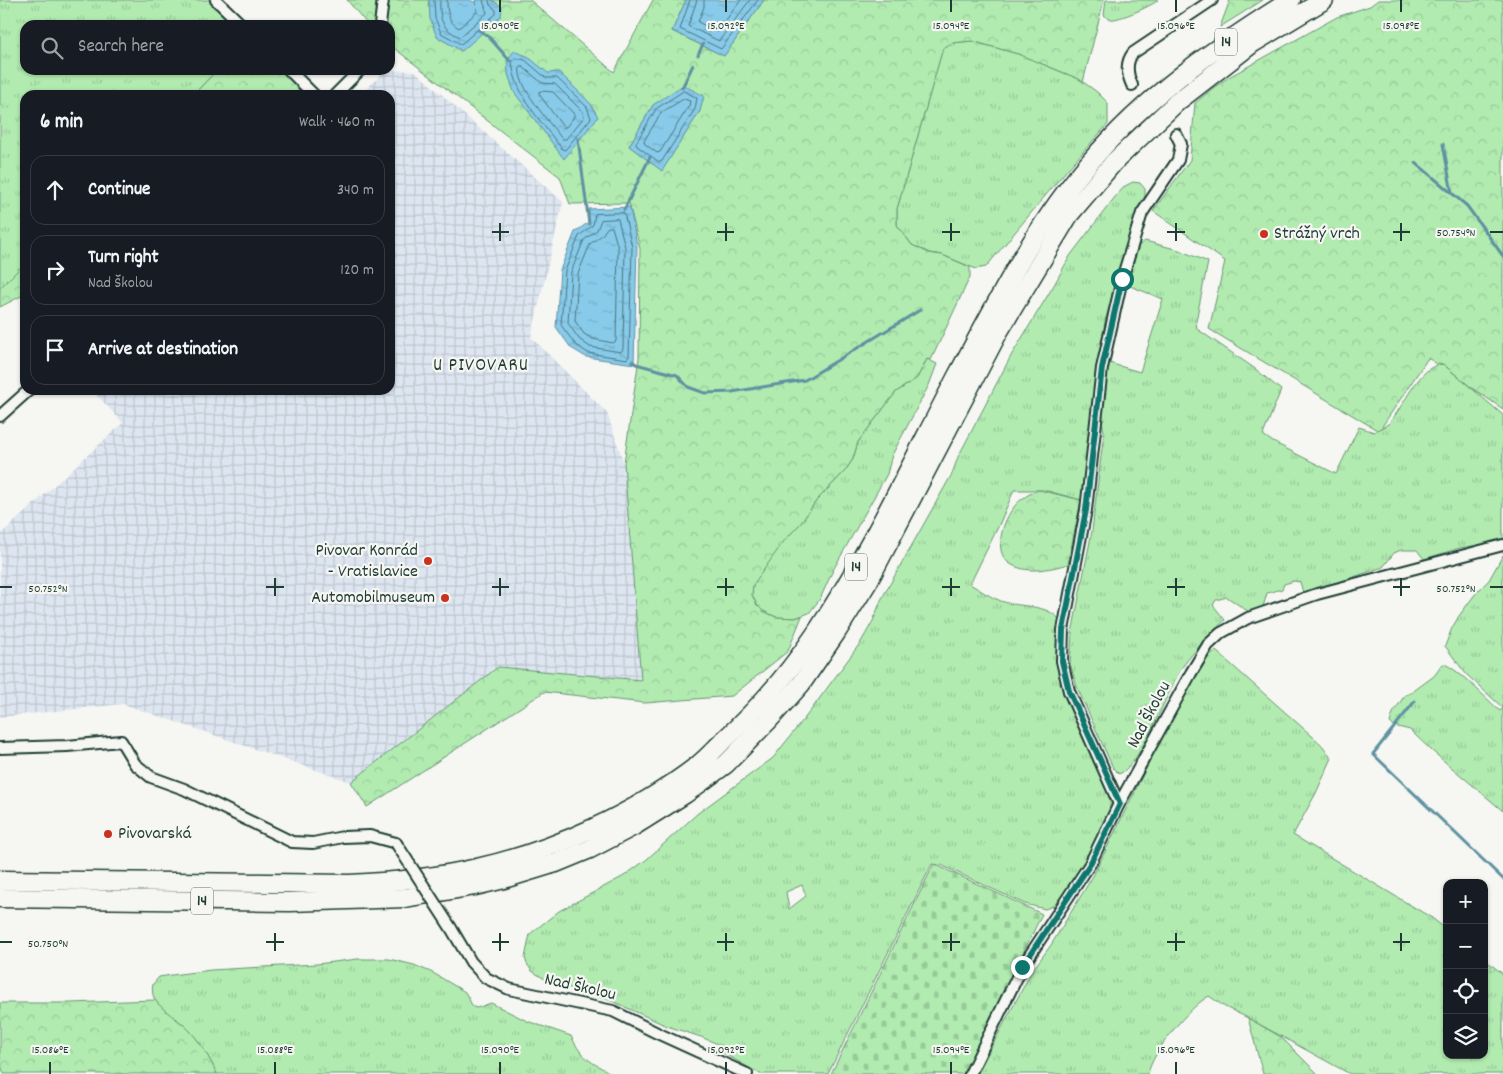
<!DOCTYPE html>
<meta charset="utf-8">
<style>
:root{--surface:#171b24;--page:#20242c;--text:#f1f3f6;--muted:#9ea1a6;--line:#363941}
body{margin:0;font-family:Dekko,sans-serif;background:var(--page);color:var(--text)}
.controls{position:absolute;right:15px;bottom:15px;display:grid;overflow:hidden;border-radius:10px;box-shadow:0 1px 4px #0004}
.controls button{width:45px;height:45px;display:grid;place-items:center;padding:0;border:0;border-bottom:1px solid var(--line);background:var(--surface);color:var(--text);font:25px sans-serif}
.stop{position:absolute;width:15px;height:15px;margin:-11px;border:4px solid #0f766e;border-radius:50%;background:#fff}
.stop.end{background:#0f766e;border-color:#fff;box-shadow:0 1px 5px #0008}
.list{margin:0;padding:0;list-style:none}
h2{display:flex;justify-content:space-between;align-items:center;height:65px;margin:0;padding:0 20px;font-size:21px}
h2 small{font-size:16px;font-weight:400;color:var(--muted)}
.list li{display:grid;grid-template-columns:32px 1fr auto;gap:15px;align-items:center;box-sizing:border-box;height:70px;margin:0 10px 10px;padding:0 10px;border:1px solid var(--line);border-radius:15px}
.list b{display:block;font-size:19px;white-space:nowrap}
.list p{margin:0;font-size:16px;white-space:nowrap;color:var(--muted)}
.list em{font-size:16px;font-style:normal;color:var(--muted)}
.icon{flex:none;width:28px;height:28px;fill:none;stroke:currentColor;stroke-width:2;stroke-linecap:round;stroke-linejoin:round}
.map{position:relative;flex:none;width:1503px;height:1074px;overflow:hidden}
.search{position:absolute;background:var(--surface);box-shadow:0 1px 4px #0004;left:20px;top:20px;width:375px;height:55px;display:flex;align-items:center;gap:12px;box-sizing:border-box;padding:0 18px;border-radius:15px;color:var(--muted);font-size:19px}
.panel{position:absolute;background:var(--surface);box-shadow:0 1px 4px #0004;left:20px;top:90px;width:375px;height:305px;border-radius:15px}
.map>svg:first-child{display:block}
.industrial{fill:url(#industrial-grid)}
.grass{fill:url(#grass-tufts);stroke:#689472;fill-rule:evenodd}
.forest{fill:url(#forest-crowns);stroke:#689472;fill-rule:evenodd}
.cemetery{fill:url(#cemetery-stones);stroke:#689472}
.water{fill:url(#water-ripples);stroke:#5e92a1}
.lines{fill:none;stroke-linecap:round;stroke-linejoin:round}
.shore{stroke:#49757c;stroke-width:1}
.stream{stroke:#5e92a1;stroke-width:3}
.street-casing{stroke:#1f3d34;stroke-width:14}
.highway-casing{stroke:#1f3d34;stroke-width:21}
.street{stroke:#f6f6f2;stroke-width:10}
.highway{stroke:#f6f6f2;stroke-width:18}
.street-bridge-casing{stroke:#1f3d34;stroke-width:14;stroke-linecap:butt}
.street-bridge{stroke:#f6f6f2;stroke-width:10}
.route{stroke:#0f766e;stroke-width:6}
.ticks{fill:none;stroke:#1f3d34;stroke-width:2}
.poi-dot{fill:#c8321e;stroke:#f6f6f2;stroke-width:2}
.labels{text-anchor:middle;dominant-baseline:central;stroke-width:4.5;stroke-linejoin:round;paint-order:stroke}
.shield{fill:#f6f6f2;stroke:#60746d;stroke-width:1}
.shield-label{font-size:16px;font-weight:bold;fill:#1f3d34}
.poi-label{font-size:18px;fill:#1f3d34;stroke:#f6f6f2;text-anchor:start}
.street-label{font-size:18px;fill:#1f3d34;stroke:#f6f6f2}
.neighbourhood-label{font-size:19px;letter-spacing:1px;fill:#1f3d34;stroke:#f6f6f2}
.ticks-label{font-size:12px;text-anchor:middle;fill:#1f3d34;stroke:#f6f6f2;stroke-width:4.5;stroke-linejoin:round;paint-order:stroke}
</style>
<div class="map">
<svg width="1503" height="1074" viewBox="0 0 1503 1074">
<defs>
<pattern id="industrial-grid" width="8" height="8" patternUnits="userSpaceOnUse" patternTransform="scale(1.25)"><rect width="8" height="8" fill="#dde5f0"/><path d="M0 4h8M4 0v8" fill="none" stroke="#bdc5ce"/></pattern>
<pattern id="grass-tufts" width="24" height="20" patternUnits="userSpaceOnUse" patternTransform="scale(1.25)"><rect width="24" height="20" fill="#b1ebb0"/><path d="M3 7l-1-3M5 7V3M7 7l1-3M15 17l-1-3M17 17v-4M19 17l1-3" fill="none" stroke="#98ca98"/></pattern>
<pattern id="forest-crowns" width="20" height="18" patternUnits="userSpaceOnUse" patternTransform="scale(1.25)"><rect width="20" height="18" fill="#b1ebb0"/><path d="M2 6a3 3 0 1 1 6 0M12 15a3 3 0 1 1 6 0" fill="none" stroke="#98ca98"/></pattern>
<pattern id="cemetery-stones" width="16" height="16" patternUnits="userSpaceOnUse" patternTransform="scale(1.25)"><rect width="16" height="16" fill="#b1ebb0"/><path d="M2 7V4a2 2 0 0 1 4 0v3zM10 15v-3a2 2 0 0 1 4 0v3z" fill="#98ca98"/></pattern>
<pattern id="water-ripples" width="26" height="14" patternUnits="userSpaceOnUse" patternTransform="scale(1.25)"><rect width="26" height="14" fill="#88cae9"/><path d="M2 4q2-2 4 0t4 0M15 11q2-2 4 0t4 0" fill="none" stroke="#75aec8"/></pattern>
</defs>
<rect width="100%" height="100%" fill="#f6f6f2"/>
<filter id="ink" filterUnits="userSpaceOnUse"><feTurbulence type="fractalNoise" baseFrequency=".02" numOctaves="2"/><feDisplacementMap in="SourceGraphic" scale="10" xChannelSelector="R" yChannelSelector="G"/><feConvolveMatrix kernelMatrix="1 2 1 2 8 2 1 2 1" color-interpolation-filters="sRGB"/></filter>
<g filter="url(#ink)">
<polygon class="industrial" points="386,70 415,71 563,202 531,337 607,413 625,467 641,680 498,667 351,782 123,704 0,717 0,535 123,423 92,390 390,390 390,95 360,95"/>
<g class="grass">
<polygon points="0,0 210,0 237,25 25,25 25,70 217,70 193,95 25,95 25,263 0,288"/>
<path d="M 1106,0 L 1158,0 C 1154,5 1117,21 1111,19 C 1109,19 1106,17 1104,15 Z"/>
<polygon points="972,41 1018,54 1079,79 1097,92 1108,103 1108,124 1066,171 986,267 976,269 942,255 929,253 912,245 897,225 897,209 943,47 952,43"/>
<path d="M 1133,182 L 1140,183 L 1145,189 L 1145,196 L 1125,250 L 1105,322 L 1098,363 L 1081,500 L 1044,490 L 1014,490 L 999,525 L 970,584 C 980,590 990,597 1001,601 C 1020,608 1046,603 1060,620 L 1056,662 L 1063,694 L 1110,799 L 1110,812 L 1093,846 L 1059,904 L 1045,909 L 1025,904 L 941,865 L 932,864 L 828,1074 L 760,1074 L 723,1053 L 725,1047 L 701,1037 L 667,1026 L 612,1001 L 548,981 L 532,971 L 527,964 L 525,958 L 530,934 L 559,911 L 624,876 L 646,860 L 698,813 L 773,758 L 811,710 L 861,642 L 873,621 L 881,600 L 952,474 L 958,457 L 1011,356 L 1054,285 L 1070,256 L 1115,197 L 1125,186 ZM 802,885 L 806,896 L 789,909 L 786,892 Z"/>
<path d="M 1145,241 L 1179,250 L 1208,262 L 1196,321 L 1197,329 L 1254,368 L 1281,390 L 1263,435 L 1273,442 L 1336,474 L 1359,427 L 1374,432 C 1379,429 1384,427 1388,424 C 1404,408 1418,365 1443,364 L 1503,415 L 1503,541 L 1460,548 L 1424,559 L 1417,550 L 1401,550 L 1394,553 L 1383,567 L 1342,581 L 1303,592 L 1300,582 L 1294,581 L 1284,584 L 1282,589 L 1267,593 L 1263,607 L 1249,612 L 1227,597 L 1216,600 L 1213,605 L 1225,620 C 1210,634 1195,650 1183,666 C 1168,688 1141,766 1119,774 L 1113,768 L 1077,687 L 1070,664 L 1072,633 L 1092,531 L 1104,432 C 1098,409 1105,385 1109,363 L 1140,372 L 1163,299 L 1125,284 L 1137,247 Z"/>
<polygon points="927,359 937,364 929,385 892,455 887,474 833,570 820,599 809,613 795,618 776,617 763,611 757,605 752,595 753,585 761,571 784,540 801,523 816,501 845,471 853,459 858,442 886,405 896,392 917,378"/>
<path d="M 1503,555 L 1503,811 L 1431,750 L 1410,730 L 1394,726 L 1390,723 L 1393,713 L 1405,695 L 1411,693 L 1434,676 L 1443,664 C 1454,665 1489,701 1500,711 L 1503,708 L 1466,674 L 1445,646 L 1452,628 L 1459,616 L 1476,593 L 1489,580 Z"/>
<path d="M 1216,651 L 1321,744 L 1332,758 L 1316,793 L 1293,835 L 1432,918 L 1447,930 L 1447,1055 L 1484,1055 L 1484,959 L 1503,974 L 1503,1074 L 1350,1074 L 1246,1017 L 1225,1007 L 1209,996 C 1189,1007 1152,1052 1148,1074 L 977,1074 L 1032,971 L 1051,945 L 1093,876 L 1168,724 L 1208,656 Z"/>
<path d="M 358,959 L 389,959 L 414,965 L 433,973 L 465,992 L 473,1007 L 477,1008 L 491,1003 L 527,1021 L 571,1036 C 583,1060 590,1061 612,1074 L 217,1074 C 209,1057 200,1042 187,1028 C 174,1014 148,1007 153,984 L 159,977 L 172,975 L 211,970 L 317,964 Z"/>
</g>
<g class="forest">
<polygon points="347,0 376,0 374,25 368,25"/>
<path d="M 388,0 L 429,0 L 428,6 L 502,7 L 492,0 L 530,0 L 614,72 L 653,0 L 686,0 L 672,31 L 724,56 L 764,0 L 1104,0 L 1083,82 L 1079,79 L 1018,54 L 972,41 L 952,43 L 943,48 L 897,209 L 897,225 L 912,245 L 929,253 L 942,255 L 970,267 L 970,277 L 931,360 L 927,359 L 917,378 L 896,392 L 886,405 L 858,442 L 853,459 L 845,471 L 816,501 L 801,523 L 784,541 L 753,585 L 752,595 L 757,605 L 763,611 L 776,617 L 795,618 L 802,616 L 788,651 L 732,696 L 645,703 L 544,692 L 367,807 L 351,782 L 498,667 L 641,680 L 624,463 L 639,358 L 640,249 L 629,203 L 570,204 L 560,177 L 390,45 L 390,25 L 386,25 ZM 667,97 L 700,111 L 662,170 L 629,146 L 653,105 Z"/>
<polygon points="1230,0 1263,0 1220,27"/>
<polygon points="1378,0 1503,0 1503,409 1472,388 1443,364 1437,364 1428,358 1381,428 1377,430 1209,329 1225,261 1153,211 1190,160 1195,103 1213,88 1229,77 1337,17 1370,6"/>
<polygon points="217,70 282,70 296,84 301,95 193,95"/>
<polygon points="25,263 25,294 0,307 0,288"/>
<path d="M 1039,490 L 1081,500 L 1068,564 C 1050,569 1026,575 1009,563 C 992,551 1004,519 1014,507 C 1020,499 1030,493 1039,490 Z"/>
<path d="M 155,1000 C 164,1011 174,1017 185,1026 C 199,1039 209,1057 217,1074 L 4,1074 L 0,1062 L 0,1003 L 70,1003 Z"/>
<polygon points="1248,1018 1281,1037 1318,1074 1263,1074"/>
</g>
<polygon class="cemetery" points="934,864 1042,914 964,1074 831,1074"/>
<g class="water">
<polygon points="429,0 470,0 474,2 477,0 492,0 502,7 501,16 462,51 437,37 430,19"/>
<polygon points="686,0 764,0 724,56 672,31"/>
<polygon points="514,51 527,56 548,73 559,72 591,104 598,117 564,159 514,92 508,74 507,60"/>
<polygon points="683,85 704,96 700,111 662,171 629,146 653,105"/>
<polygon points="630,207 637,246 634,364 586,357 571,348 556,327 560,270 575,232 589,222 589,209"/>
</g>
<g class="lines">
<g class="shore">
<polyline points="434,0 435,18 441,33 461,44 496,14 496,10 490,5 489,0"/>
<path d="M 440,0 C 439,20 442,29 460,37 L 487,13 L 483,0"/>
<path d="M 447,0 C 447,12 448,22 459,28 L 477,12 L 476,0"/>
<polyline points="690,0 680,29 721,49 758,0"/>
<polyline points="697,0 688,26 719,41 750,0"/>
<polyline points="704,0 704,7 698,22 717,32 741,0"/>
<path d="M 515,58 L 525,60 L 546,78 L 557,78 L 587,107 L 591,118 L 565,150 L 562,149 C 543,123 515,96 512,62 Z"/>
<path d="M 520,67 L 523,67 L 542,83 L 555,84 L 582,111 L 584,117 L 566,139 L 562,139 C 551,124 515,84 520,67 Z"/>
<polygon points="542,91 553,92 574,114 574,117 566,127 563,127 539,94 539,92"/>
<polygon points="684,91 697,98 695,109 662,161 659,162 637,146 636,143 656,109"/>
<polygon points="684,99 690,101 689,106 660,152 657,153 645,144 644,141 661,113"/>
<polygon points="624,213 632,247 629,356 627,359 588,353 575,344 561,325 565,271 579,236 593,225 595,214"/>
<polygon points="618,219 625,247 623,349 621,352 590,347 579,339 568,323 571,272 584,240 597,230 601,220"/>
<polygon points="612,227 618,248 616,341 613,343 593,339 584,334 575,321 578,274 590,244 602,235 607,228"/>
</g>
<g class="stream">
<polyline points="479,30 488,36 510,61"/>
<polyline points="698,55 703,44"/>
<polyline points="682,88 693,65"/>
<polyline points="578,139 589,224"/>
<polyline points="1443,144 1452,193"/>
<polyline points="1416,163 1467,206 1503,256"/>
<polyline points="624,210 650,157"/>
<polyline points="632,361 636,364 677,375 688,387 705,393 732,392 805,380 920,310"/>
<polyline points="1415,701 1373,754 1503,879"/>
</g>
<g class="street-casing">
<g id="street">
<polyline points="216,0 242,25"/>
<polyline points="380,25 383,0"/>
<polyline points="289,70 314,95"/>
<path d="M 1132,85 C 1127,74 1125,63 1133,53 L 1212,0"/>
<polyline points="335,95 360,70"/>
<polyline points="0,416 29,390"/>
<polyline points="0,748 67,746 121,741 135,764 151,777 184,789 292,842 313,843 343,837 370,836 396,843"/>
<polyline points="1119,804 1069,691 1062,661 1063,630 1086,510 1102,368 1122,279 1142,213 1178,160 1181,144 1176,134"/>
<polyline points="451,928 471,962 486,978 509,989 613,1011 657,1033 747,1074"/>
<polyline points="970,1074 1022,967 1090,864 1119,804 1191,673 1208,645 1221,633 1248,618 1317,594 1503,545"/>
</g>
</g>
<g class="highway-casing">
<g id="highway">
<path d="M 0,880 L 349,884 C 392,882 435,878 477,868 C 554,851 636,813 698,765 C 707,758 715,749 723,741 C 758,709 789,673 816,633 C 870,552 912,462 957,376 C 997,302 1035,225 1090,162 C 1146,96 1217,46 1291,0"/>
<polyline points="0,898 290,902 405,898 475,886 504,879 556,863 590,849 634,826 685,794 726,764 768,721 801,684 836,633 868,582 999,331 1069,215 1114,162 1177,102 1253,43 1324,0"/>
</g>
</g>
<use href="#street" class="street"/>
<use href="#highway" class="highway"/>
<g class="street-bridge-casing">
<polyline id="street-bridge" points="396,843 451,928"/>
</g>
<use href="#street-bridge" class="street-bridge"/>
</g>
</g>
<g class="lines" filter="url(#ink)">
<polyline class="route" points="1022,967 1090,864 1120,804 1069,691 1062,661 1063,630 1086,510 1102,368 1122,279"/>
</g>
<path class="ticks" d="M 500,0 L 500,12M 726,0 L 726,12M 951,0 L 951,12M 1176,0 L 1176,12M 1401,0 L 1401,12M 500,223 L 500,241M 726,223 L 726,241M 951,223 L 951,241M 1176,223 L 1176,241M 1401,223 L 1401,241M 492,232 L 509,232M 717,232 L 734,232M 942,232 L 960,232M 1167,232 L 1185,232M 1393,232 L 1410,232M 1490,232 L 1503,232M 275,578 L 275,596M 500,578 L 500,596M 726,578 L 726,596M 951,578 L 951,596M 1176,578 L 1176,596M 1401,578 L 1401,596M 0,587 L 12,587M 266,587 L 284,587M 492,587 L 509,587M 717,587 L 734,587M 942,587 L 960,587M 1167,587 L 1185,587M 1393,587 L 1410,587M 1490,587 L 1503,587M 275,933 L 275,951M 500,933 L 500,951M 726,933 L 726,951M 951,933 L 951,951M 1176,933 L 1176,951M 1401,933 L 1401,951M 0,942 L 12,942M 266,942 L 284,942M 492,942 L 509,942M 717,942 L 734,942M 942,942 L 960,942M 1167,942 L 1185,942M 1393,942 L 1410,942M 50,1062 L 50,1074M 275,1062 L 275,1074M 500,1062 L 500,1074M 726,1062 L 726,1074M 951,1062 L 951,1074M 1176,1062 L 1176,1074"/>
<g class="poi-dot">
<circle cx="1264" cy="234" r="5"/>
<circle cx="428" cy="561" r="5"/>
<circle cx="445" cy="598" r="5"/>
<circle cx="108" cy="834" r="5"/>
</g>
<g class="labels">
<g class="shield">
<rect x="1215" y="28.5" width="22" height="27" rx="4"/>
<rect x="845" y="553.5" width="22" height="27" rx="4"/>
<rect x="191" y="887.5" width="22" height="27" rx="4"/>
</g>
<g class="shield-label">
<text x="1226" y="42">14</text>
<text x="856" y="567">14</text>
<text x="202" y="901">14</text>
</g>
<g class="poi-label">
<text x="1274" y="234">Strážný vrch</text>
<text x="418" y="551" text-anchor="end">Pivovar Konrád<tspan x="418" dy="21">- Vratislavice</tspan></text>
<text x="435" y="598" text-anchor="end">Automobilmuseum</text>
<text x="118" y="834">Pivovarská</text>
</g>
<g class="street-label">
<text transform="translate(1150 715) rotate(-62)">Nad Školou</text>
<text transform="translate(580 988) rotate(13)">Nad Školou</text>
</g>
<g class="neighbourhood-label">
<text x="481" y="366">U PIVOVARU</text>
</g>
</g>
<g class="ticks-label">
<text x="500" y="29">15.090°E</text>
<text x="726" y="29">15.092°E</text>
<text x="951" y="29">15.094°E</text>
<text x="1176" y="29">15.096°E</text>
<text x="1401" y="29">15.098°E</text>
<text x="1456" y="236">50.754°N</text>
<text x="48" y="592">50.752°N</text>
<text x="1456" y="592">50.752°N</text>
<text x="48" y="947">50.750°N</text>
<text x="50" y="1053">15.086°E</text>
<text x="275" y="1053">15.088°E</text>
<text x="500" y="1053">15.090°E</text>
<text x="726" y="1053">15.092°E</text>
<text x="951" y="1053">15.094°E</text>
<text x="1176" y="1053">15.096°E</text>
</g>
</svg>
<div class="controls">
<button>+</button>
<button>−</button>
<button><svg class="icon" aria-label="locate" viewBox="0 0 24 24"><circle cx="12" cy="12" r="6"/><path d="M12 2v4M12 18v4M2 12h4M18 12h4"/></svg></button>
<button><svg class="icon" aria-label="layers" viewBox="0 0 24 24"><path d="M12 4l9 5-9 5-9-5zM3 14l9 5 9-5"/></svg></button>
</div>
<div class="stop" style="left:1122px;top:279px"></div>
<div class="stop end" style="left:1022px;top:967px"></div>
<div class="search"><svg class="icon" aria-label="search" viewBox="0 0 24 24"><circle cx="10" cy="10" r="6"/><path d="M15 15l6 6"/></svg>Search here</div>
<section class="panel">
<h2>6 min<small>Walk · 460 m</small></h2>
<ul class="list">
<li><svg class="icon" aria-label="ahead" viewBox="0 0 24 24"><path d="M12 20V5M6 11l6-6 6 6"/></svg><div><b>Continue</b></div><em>340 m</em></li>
<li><svg class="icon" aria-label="right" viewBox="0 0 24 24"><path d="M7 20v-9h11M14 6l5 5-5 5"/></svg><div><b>Turn right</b><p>Nad Školou</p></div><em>120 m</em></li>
<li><svg class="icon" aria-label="arrive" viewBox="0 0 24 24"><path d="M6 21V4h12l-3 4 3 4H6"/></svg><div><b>Arrive at destination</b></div></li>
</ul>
</section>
</div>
